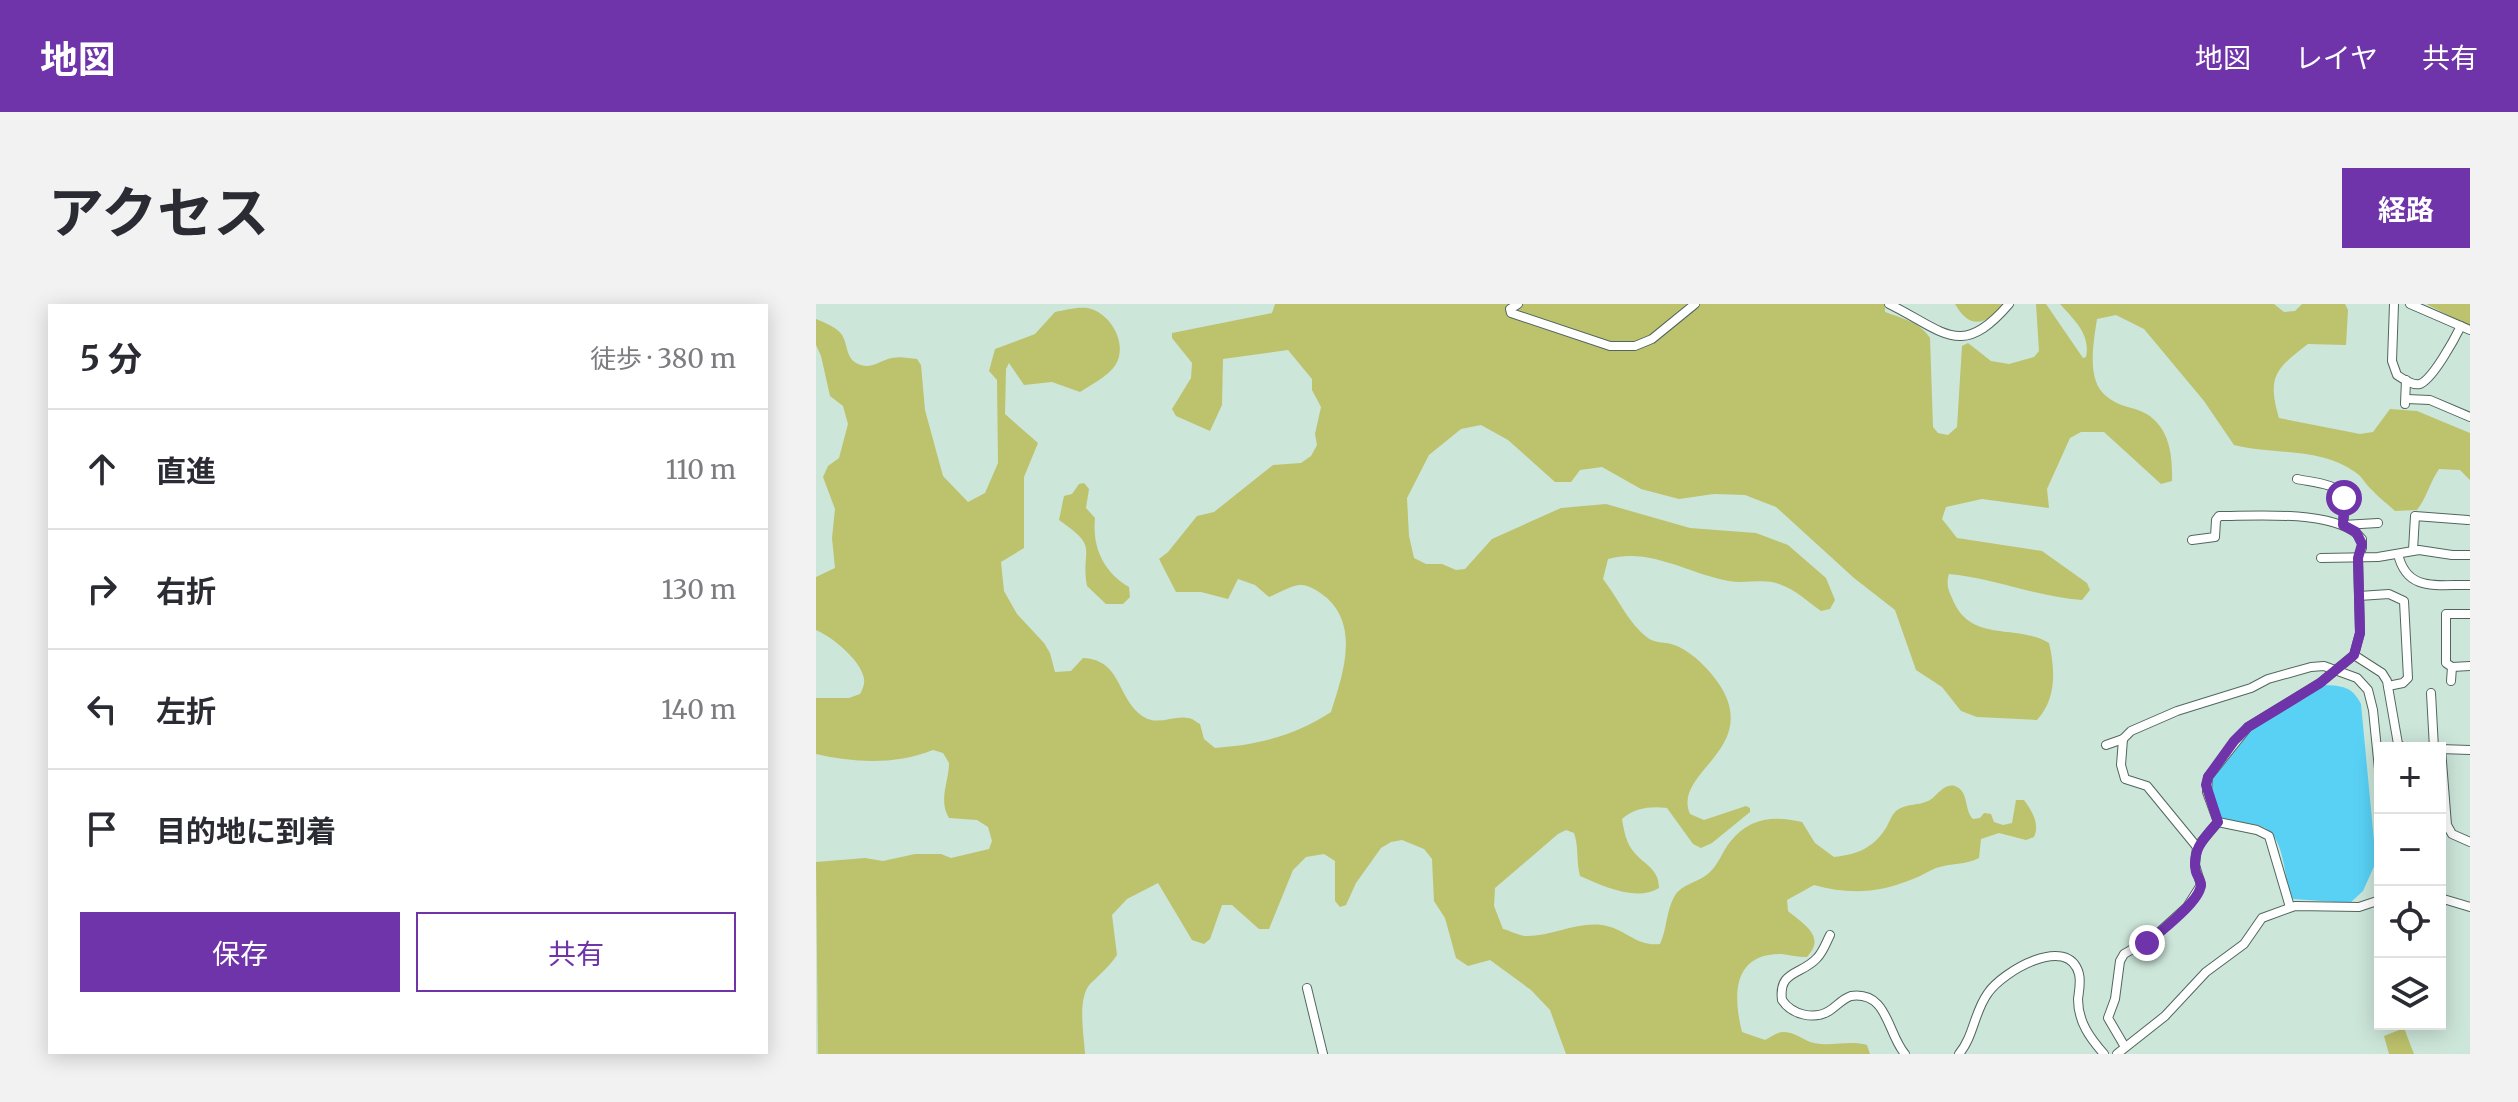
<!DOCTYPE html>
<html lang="ja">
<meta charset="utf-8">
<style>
:root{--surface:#fff;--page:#f2f2f3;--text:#2b2b33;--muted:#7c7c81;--line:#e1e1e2;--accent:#7034aa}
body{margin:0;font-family:Merriweather,"Noto Sans JP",serif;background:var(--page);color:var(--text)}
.controls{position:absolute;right:24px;bottom:24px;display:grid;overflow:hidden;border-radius:0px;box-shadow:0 4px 20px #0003}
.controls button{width:72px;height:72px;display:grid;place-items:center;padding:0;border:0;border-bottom:2px solid var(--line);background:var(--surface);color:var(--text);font:40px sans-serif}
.stop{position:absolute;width:24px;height:24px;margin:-18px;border:6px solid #7034aa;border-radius:50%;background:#fff}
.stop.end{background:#7034aa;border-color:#fff;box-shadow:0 2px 8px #0008}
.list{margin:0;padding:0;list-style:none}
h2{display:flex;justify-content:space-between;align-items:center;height:104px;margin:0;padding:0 32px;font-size:34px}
h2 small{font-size:26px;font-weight:400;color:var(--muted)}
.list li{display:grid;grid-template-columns:52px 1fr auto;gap:24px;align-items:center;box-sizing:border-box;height:120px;padding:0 32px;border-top:2px solid var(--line)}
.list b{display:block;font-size:30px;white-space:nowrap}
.list em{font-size:26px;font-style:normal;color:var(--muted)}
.actions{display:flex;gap:16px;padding:24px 32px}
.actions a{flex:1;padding:18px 0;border:2px solid var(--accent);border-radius:0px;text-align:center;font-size:28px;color:var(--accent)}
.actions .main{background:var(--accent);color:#fff}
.icon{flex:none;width:44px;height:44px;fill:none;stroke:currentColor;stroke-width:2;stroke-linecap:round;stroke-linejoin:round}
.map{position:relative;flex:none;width:1654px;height:750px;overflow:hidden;border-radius:0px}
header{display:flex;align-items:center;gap:48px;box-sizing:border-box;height:112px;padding:0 40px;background:var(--accent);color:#fff}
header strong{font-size:38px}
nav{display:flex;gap:44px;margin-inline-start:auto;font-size:28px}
.intro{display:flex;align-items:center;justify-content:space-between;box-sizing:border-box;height:192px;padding:0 48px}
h1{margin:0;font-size:56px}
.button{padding:20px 36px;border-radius:0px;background:var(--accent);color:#fff;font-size:28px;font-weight:700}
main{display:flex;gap:48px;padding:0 48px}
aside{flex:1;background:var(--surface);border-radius:0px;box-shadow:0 4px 20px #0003}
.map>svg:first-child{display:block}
.green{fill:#bdc26c}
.water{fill:#59d1f5}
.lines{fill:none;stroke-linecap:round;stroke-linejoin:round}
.minor-casing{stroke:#51675e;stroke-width:10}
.minor{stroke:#fff;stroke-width:8}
.route{stroke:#7034aa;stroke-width:10}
</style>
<header>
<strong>地図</strong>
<nav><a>地図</a><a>レイヤ</a><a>共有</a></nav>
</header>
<div class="intro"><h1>アクセス</h1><a class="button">経路</a></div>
<main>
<aside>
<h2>5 分<small>徒歩 · 380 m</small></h2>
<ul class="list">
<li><svg class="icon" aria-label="ahead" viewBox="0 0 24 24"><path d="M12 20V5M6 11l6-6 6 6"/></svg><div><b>直進</b></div><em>110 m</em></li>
<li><svg class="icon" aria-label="right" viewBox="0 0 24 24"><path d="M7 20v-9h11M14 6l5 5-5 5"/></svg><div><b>右折</b></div><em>130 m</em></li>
<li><svg class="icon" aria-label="left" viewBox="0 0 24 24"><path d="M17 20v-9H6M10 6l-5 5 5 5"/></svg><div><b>左折</b></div><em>140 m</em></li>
<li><svg class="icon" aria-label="arrive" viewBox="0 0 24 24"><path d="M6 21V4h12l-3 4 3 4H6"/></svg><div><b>目的地に到着</b></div></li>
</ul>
<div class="actions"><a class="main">保存</a><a>共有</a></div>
</aside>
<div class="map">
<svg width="1654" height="750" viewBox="0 0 1654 750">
<rect width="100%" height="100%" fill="#cde6da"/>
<g class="green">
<path d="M 459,0 L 1069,0 L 1069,8 C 1085,14 1104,18 1114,34 L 1117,123 L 1122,129 L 1132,131 L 1141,123 L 1146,42 L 1152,39 L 1175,57 L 1193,60 L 1218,53 L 1223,47 L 1220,0 L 1230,0 L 1267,54 L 1270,53 C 1275,30 1258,16 1244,0 L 1458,0 L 1468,8 L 1479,7 L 1486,0 L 1529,0 L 1532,6 L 1530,41 L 1492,40 C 1459,65 1451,73 1463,114 L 1544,130 L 1557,128 L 1574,105 L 1601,107 L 1654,129 L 1654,176 L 1644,166 L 1623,165 C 1614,178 1611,193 1601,206 L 1579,207 C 1572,200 1563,194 1556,186 C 1550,181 1546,172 1539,168 C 1504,143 1458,151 1418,141 L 1388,97 L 1328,25 L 1300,11 L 1281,15 C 1278,35 1271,71 1286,88 C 1295,98 1307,102 1319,105 C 1352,115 1357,147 1356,177 L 1345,180 L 1288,128 L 1265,128 L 1254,134 L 1231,185 L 1233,204 L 1166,195 L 1130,203 L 1126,215 L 1141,234 L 1226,247 L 1271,279 L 1274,286 L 1266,296 C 1221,293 1178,274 1133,270 C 1130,280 1132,285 1136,294 C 1154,340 1199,319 1233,339 C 1239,364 1241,395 1221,416 L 1161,413 L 1145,407 L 1126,383 L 1100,366 L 1079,306 L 1038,274 L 960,203 L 929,191 L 898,190 L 863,195 L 825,185 L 786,163 L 764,166 L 755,178 L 739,178 L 692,136 L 665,121 L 645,125 L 613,151 L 591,194 L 593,232 L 598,254 L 610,260 L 626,260 L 640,266 L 649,265 L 676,235 L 745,204 L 790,200 L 874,224 L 940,229 L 972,241 L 1010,274 L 1019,296 L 1014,305 L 1005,307 C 991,297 980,286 963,280 C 949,274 929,280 913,277 C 873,270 834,243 792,255 L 787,275 C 802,294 812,319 832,334 C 838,339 848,338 855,340 C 876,345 904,375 911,395 C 932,450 857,471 874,510 L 888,516 L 930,502 L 934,504 L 934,508 L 896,539 L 885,544 L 877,540 L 851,504 C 835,502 818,504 806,515 C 808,527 810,538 817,547 C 828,561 843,564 843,584 C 820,598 787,582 764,572 C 760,557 763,543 758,529 L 750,526 L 742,530 L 679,584 L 678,602 L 687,625 C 695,627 703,632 711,632 C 737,632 760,618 786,621 C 809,624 820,643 844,640 C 851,625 850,608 858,593 C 866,579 882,579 893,569 C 903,560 906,548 914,538 C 933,514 957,511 986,518 L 999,539 L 1018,553 C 1042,550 1056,545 1070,524 C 1073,519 1075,512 1079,508 C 1088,499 1104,502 1114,496 C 1122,491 1129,477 1141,483 C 1153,489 1148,506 1157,515 L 1164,514 L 1168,509 L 1175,510 L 1178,518 L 1187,521 L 1196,519 L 1200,496 L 1208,496 C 1216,507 1224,520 1218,533 L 1210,536 L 1183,529 L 1165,535 L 1163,554 C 1150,561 1135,559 1120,564 C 1113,567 1105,572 1097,575 C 1063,589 1034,591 998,581 L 971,596 L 972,607 C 989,621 1010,633 991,653 C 982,653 974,651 966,650 C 916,649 917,692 926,728 L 949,736 C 955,733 961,728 967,728 C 978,727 988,737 998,739 C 1015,743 1033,736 1051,741 L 1054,750 L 750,750 L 734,706 L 715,686 L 674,656 L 652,662 L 640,654 L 629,614 L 618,597 L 616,555 L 608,545 L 586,536 L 575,538 L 565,544 L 540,579 L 530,601 L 524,603 L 519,597 L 519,557 L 508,550 L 490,553 L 477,566 L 453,625 L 443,625 L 416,601 L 406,601 L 394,635 L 388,640 L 376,636 L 342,579 L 311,595 L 296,611 L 301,651 C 293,663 284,670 274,680 C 261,695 268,731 269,750 L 2,750 L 0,558 L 49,554 L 67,557 L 99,550 L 125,550 L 135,554 L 173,545 L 176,537 L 172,523 L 161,516 L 133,514 C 122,496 133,478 133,459 L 127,449 L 117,446 C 79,461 39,459 0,450 L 0,394 L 33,394 L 44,390 C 47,384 50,378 47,371 C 42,354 16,333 0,326 L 0,273 L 19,264 L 16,234 L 19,205 L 7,173 L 12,162 L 23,154 L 32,120 L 27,102 L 14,92 L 5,52 L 0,41 L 0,15 C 9,19 21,23 26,31 C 33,43 29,56 45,61 C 56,65 65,56 76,54 C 84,52 92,54 101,55 L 105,61 L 109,106 L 127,172 L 152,198 L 169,189 L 182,159 L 181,76 L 173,67 L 179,45 L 219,30 L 239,8 C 251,6 267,1 278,6 C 297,14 311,41 300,60 C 294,71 275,81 264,88 L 236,78 L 208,81 L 193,59 L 190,65 L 189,110 L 222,139 L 208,173 L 208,244 L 185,258 L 188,287 L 201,310 L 228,339 L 234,349 L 239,368 L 255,367 L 267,354 C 307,356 300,395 328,413 C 342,422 358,411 372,414 C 376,414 380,418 384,420 L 388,435 L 399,444 C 442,441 478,432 515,408 C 526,373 544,324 511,294 C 504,288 493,280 483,281 C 474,282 461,290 453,293 L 439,281 L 422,275 L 412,295 L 385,288 L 360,288 L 343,255 L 352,248 L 381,212 L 398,208 L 457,161 L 485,159 L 495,152 L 501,141 L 499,130 L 505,103 L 496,86 L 496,75 L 472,46 L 407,55 L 406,101 L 394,127 L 360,112 L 356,105 L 375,74 L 376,59 L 356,34 L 356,29 L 456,9 Z"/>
<path d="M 1139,0 L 1188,0 C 1171,20 1154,27 1139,0 Z"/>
<polygon points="1611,0 1654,0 1654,22 1612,1"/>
<path d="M 268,179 L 273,185 L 270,204 L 279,214 C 276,244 288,268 313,283 L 314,293 L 307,300 L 290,300 L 271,282 C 264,243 285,245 243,216 L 248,192 L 256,190 L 263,180 Z"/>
<polygon points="1588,724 1598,750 1573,750 1568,732"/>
</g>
<path class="water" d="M 1508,381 C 1526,382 1536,382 1545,400 L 1560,558 L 1547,587 L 1534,599 L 1477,595 C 1467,575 1470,536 1449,524 C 1436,517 1418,521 1405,514 C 1398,506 1394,489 1396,478 C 1398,463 1430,429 1443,421 C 1464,407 1488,397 1508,381 Z"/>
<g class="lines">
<g class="minor-casing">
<g id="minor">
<polyline points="702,0 694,5 695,9 794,42 819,42 836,35 879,0"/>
<path d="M 1073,0 C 1128,27 1145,56 1193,0"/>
<path d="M 1578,0 L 1576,57 L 1581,71 C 1587,75 1597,82 1604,80 C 1617,75 1639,34 1645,22"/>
<polyline points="1594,0 1654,26"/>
<polyline points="1591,95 1614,96 1654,113"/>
<polyline points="1589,100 1590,76"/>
<path d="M 1481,175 C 1493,178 1524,179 1528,194 C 1530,202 1528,213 1527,221 L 1562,219"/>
<path d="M 1376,236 L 1399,233 L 1400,216 L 1403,212 C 1440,212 1522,205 1546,235 L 1546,244 L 1542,254 L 1544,329 L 1538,351 L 1504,379 L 1432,423 L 1392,473 L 1391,488 L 1402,518 L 1441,526 L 1453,532 L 1474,603"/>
<polyline points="1597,246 1599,212 1652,216"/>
<path d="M 1582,250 C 1591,289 1622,280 1654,281"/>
<polyline points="1505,254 1562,253 1603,246 1636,251 1654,251"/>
<polyline points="1543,292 1573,290 1588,297 1592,374 1587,379 1572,382"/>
<polyline points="1654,310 1630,310 1630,359 1636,363 1654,362"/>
<polyline points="1538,351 1566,369 1571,377 1582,440 1587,444"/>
<polyline points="1635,377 1636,363"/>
<polyline points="1615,389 1618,444"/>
<polyline points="1307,435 1305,461 1309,475 1331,482 1381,543 1379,561 1385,581 1371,603 1339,632 1308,650 1304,657 1299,695 1292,714 1309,743"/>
<polyline points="1290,441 1307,435 1315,427 1361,407 1435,384 1452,375 1495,363 1508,362 1541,374 1552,386 1557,406 1564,475"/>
<polyline points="1624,445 1654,446"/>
<polyline points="1625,445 1631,521 1636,530 1654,538"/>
<polyline points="1381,543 1402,518"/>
<polyline points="1624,594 1654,603"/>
<path d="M 1014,631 C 1010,639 1007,648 1001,654 C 986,671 962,666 966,696 C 976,711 998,716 1013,707 C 1021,702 1026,695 1035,692 C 1072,687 1071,729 1089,750"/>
<polyline points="491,684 507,750"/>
<path d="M 1143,750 C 1158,732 1158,708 1172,689 C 1186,668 1252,629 1263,670 C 1265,678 1263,687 1262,695 C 1262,718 1274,734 1288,750"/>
<polyline points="1301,750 1349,712 1390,668 1428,640 1446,614 1479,602 1543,603 1564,596"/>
</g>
</g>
<use href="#minor" class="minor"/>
</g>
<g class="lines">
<path class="route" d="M 1331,639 C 1344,628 1379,601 1384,585 C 1387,578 1382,574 1380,568 C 1375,546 1389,533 1402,518 L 1390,481 L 1392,473 L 1418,437 L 1432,423 L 1504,379 L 1538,351 L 1544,329 L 1542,254 L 1546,240 L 1540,228 L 1527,221 L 1528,194"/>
</g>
</svg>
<div class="controls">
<button>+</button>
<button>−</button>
<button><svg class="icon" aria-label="locate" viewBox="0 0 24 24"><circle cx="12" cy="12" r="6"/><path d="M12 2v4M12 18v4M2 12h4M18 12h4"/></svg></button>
<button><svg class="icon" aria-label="layers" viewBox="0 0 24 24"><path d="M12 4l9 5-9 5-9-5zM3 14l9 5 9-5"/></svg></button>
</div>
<div class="stop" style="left:1528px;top:194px"></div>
<div class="stop end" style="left:1331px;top:639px"></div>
</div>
</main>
